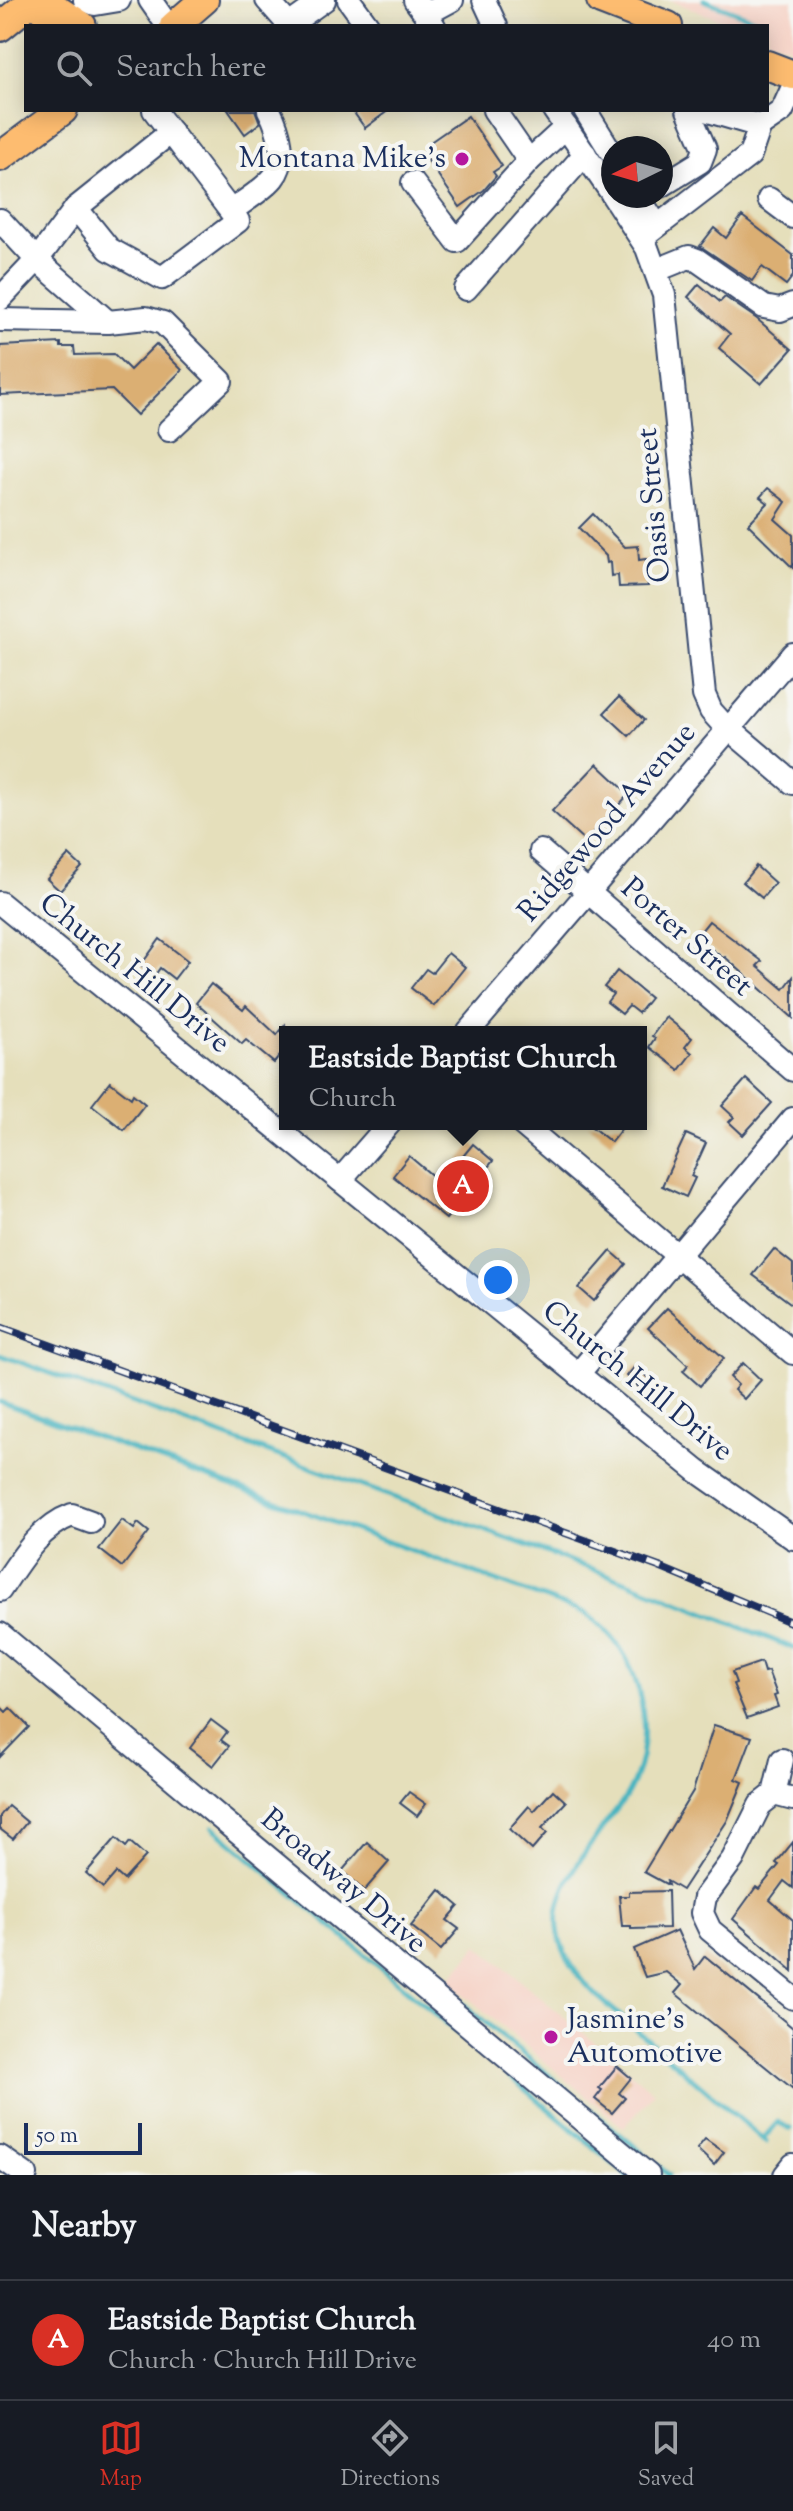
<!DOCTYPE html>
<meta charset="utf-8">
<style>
:root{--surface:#171b24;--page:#20242c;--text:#f1f3f6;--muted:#9ea1a6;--line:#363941;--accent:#d93025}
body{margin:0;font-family:"Sorts Mill Goudy",serif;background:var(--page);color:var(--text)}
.compass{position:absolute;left:601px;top:136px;width:72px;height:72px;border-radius:50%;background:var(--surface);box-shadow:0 4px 20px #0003;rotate:265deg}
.scale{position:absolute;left:24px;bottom:20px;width:118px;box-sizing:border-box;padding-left:8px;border:4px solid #1b2f5e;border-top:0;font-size:22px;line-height:28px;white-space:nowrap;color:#1b2f5e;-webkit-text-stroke:6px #f6f6f2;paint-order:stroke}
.you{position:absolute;left:498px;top:1280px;width:28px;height:28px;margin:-20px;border:6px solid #fff;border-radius:50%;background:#1a73e8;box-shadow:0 0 0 12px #1a73e833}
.badge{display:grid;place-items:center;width:52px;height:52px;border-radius:50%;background:var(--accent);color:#fff;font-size:26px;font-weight:700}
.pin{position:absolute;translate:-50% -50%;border:4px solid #fff;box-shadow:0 2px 8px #0006}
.popup{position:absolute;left:279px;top:1026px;width:368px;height:104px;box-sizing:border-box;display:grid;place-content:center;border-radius:0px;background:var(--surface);filter:drop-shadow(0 2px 6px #0005);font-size:26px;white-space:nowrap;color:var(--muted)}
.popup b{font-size:30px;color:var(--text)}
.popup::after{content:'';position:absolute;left:50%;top:100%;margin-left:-16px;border:16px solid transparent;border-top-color:var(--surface)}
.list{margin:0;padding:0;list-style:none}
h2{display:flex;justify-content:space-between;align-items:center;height:104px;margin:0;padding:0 32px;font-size:34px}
h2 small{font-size:26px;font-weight:400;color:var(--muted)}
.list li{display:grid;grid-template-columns:52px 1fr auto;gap:24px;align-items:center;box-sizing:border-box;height:120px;padding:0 32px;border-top:2px solid var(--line)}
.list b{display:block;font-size:30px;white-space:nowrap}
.list p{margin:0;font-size:26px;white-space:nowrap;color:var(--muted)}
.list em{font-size:26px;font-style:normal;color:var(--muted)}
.icon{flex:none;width:44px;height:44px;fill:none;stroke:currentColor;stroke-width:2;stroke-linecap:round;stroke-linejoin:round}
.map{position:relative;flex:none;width:793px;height:2175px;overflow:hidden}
.search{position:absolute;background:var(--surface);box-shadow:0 4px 20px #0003;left:24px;right:24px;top:24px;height:88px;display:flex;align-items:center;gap:20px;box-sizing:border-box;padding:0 28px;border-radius:0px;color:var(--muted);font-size:30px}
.sheet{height:224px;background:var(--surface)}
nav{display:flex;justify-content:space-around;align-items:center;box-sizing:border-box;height:112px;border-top:2px solid var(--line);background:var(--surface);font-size:22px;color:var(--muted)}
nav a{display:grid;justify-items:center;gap:4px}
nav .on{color:var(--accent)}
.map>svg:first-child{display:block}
.built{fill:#f6d1c5}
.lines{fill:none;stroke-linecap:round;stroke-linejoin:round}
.stream{stroke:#46b4c0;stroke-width:5}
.building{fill:#dbaf73}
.minor-casing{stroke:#39496c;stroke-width:26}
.major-casing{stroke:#39496c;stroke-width:32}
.minor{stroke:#fff;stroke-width:22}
.major{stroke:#fdbc70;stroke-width:28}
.rail-casing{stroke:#1b2f5e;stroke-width:8}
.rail{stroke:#f6f6f2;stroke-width:5;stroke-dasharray:15;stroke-linecap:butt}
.poi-dot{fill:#b5179e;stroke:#f6f6f2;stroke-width:3}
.labels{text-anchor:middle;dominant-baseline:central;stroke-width:8;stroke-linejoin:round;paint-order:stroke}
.poi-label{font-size:30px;fill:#1b2f5e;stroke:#f6f6f2;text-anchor:end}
.street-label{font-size:30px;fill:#1b2f5e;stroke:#f6f6f2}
</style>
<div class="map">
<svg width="793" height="2175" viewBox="0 0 793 2175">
<rect width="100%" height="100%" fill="#f6f6f2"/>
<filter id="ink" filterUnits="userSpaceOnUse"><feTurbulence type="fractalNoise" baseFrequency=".0125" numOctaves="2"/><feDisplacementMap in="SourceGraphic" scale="16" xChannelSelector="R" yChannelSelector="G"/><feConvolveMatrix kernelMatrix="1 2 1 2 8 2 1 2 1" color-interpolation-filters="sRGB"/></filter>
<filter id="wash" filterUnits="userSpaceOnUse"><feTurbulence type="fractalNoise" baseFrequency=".006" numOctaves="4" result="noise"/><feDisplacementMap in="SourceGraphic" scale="32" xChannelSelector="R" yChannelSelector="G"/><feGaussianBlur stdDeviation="1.8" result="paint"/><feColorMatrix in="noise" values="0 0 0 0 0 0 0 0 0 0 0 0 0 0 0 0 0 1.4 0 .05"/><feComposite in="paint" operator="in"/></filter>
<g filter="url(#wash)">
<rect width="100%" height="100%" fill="#e5dfbb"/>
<g class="built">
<polygon points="669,0 793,0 793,49 767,38 767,26 736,26"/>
<polygon points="478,1945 654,2092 624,2128 448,1981"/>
</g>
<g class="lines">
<g class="stream">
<polyline points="704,0 764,23"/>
<polyline points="0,1355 628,1582 793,1648"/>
<path d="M 0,1402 L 585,1613 C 614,1634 630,1657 639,1692 C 647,1725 645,1763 628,1793 C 622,1804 613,1813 606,1823 C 560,1886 530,1927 595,1994 L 766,2142"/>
<polyline points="213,1827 627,2175"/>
<polyline points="438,1983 669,2175"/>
<polyline points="763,2139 778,2122 790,2129"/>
</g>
</g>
<g id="blocks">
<g class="building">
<polygon points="228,110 255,110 260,123 245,134"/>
<polygon points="352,110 389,110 365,128"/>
<polygon points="468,116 502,166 493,172 496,176 484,190 460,207 423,153 428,149 426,145"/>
<polygon points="742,216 793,255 793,276 786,285 762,267 752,281 700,246 714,228 726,238"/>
<polygon points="699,284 720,302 725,297 757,319 792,349 761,384 719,348 730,334 688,297"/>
<polygon points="61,343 61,347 74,347 75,355 114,354 130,370 156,344 182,370 137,415 112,390 0,395 0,346"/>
<polygon points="768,488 786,502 775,519 793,535 793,568 748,524 768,503 760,497"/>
<polygon points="593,514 625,547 638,546 639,560 646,559 648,586 619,587 618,575 611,576 610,562 607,563 606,556 579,528"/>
<polygon points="619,697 644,720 629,736 604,713"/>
<polygon points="597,764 629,794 585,841 552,811"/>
<polygon points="69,855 82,867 60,891 47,879"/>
<polygon points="756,866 775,883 762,898 743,882"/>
<polygon points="709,921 762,961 757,966 784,989 793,977 793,1018 725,957 723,958 696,937"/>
<polygon points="160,939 188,961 174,979 160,968 155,975 141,965"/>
<polygon points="448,953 465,967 434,1006 411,988 426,969 432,973"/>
<polygon points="617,971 650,998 638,1013 629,1006 622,1014 607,1002 613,994 604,987"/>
<polygon points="211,984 243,1010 246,1006 277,1035 285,1025 285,1050 274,1063 246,1040 242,1044 196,1003"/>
<polygon points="666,1017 692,1038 685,1047 692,1053 679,1070 649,1047 655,1038 652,1036"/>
<polygon points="746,1079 772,1103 743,1135 729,1122 734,1117 722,1106"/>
<polygon points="110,1082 131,1098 133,1094 145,1104 124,1130 92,1105"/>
<polygon points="588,1124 625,1124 611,1142"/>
<polygon points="686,1134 706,1143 691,1176 695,1178 686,1197 662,1186"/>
<polygon points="473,1144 493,1161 446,1219 393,1176 409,1156 441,1183"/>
<polygon points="774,1249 793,1264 793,1305 753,1275"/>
<polygon points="611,1251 626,1264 594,1301 579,1288"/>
<polygon points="667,1308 724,1358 700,1386 683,1371 688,1365 648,1328"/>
<polygon points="743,1363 761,1380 744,1399 734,1390 738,1385 730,1377"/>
<polygon points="636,1365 652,1381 643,1391 627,1376"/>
<polygon points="122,1520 134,1529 138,1523 149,1532 122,1567 99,1549"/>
<polygon points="761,1662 764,1672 768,1671 777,1695 774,1696 778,1707 747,1718 733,1684 736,1683 732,1672"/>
<polygon points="0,1706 6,1712 10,1708 29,1727 0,1757"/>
<polygon points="211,1720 227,1732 221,1740 229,1746 213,1766 190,1748"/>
<polygon points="714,1725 752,1737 736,1779 743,1782 727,1821 682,1890 667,1881 668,1885 644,1872 693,1791"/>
<polygon points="553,1790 566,1802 542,1828 547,1833 532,1850 509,1829 529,1806 534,1811"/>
<polygon points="409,1792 426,1804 417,1816 400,1803"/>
<polygon points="8,1806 27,1822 13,1839 0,1829 0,1816"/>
<polygon points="116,1838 126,1847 130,1842 146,1856 124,1880 116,1873 103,1888 86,1873"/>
<polygon points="367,1842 389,1862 364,1891 342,1871"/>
<polygon points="793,1842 793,1888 784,1881 770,1900 793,1920 793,1971 733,1919 756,1887 759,1889 779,1865 776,1863"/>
<polygon points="440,1890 459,1906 447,1920 459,1929 441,1950 411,1926"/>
<polygon points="668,1891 669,1928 631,1929 631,1926 622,1926 619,1896 629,1896 629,1892"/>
<polygon points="677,1930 695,1969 705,1956 793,2028 793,2089 675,1993 682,1985 666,1972 645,1977 634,1949"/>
<polygon points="617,2066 631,2078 619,2093 625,2098 612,2113 595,2099 602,2090 599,2088"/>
<polygon points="705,2139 724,2152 714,2165 697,2149"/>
</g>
</g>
</g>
<g filter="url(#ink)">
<use href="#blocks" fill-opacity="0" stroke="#39496c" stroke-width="2"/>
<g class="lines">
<g class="minor-casing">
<g id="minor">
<polyline points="85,0 95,4 119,0"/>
<polyline points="150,0 168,26"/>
<polyline points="267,0 289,25 324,0"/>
<polyline points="349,0 368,26"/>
<polyline points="415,0 434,26"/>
<polyline points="484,0 496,26"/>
<polyline points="426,14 452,0"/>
<polyline points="154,110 238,221 162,278 109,249 76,208 37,260 108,322 146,318 163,323 221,381 169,430"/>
<polyline points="554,110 613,195"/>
<polyline points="585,110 613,155"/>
<polyline points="705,110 760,126 782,111 793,87"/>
<polyline points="529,161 566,127"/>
<polyline points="413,183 457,241 529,161 494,110"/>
<polyline points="661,186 700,162 705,149 688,110"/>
<polyline points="613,196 647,248 664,295 704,695 711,711 721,722 793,783"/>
<polyline points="638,196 657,226"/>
<polyline points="769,199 793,217"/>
<polyline points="76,208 171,132"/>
<path d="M 231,211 C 244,201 262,191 273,178 C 288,160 279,129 269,110"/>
<polyline points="0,220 37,260 0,299"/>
<polyline points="642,238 750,155 760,126"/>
<polyline points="657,270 689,257 697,260 764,307 780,310 793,305"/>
<polyline points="466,289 585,154"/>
<polyline points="0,320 108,322"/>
<polyline points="541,851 793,1070"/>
<polyline points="0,903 697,1471 793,1538"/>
<polyline points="468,1032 793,654"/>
<polyline points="522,1124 793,1353"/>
<polyline points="340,1180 389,1124"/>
<polyline points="578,1374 793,1119"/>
<path d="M 0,1590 C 19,1562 39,1527 72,1515 L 91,1522"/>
<polyline points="0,1634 648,2175"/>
<polyline points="782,1760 774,1794 760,1805 733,1859 705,1897 702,1913 710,1930 793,1998"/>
<polyline points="774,1794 793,1799"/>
<polyline points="0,2157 26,2175"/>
<polyline points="785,2175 793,2165"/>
</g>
</g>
<g class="major-casing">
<g id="major">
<polyline points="601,0 668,26"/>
<polyline points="42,9 56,9 82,26"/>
<polyline points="174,26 204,0"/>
<polyline points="0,27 33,0"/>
<polyline points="767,65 793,75"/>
<polyline points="0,157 63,110"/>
</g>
</g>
<use href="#minor" class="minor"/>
<use href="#major" class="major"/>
<g class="rail-casing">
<polyline id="rail" points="0,1327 659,1567 793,1623"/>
</g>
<use href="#rail" class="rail"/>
</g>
</g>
<g class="poi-dot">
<circle cx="462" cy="159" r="8"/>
<circle cx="551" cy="2037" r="8"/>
</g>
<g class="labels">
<g class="poi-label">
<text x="446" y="159">Montana Mike's</text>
<text x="567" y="2020" text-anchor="start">Jasmine's<tspan x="567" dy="34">Automotive</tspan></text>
</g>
<g class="street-label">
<text transform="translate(655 505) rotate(-95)">Oasis Street</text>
<text transform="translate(608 823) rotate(-49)">Ridgewood Avenue</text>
<text transform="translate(686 938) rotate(41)">Porter Street</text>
<text transform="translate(134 974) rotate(39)">Church Hill Drive</text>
<text transform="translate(637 1382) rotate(39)">Church Hill Drive</text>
<text transform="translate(343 1882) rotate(40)">Broadway Drive</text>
</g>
</g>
</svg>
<svg class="compass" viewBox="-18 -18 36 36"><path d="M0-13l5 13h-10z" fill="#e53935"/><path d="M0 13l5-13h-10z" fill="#9ea1a6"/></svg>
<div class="scale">50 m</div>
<div class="you"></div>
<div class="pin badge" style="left:463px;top:1186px">A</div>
<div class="popup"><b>Eastside Baptist Church</b>Church</div>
<div class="search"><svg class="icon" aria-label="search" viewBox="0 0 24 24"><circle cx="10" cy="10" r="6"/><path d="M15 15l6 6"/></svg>Search here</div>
</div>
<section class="sheet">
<h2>Nearby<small></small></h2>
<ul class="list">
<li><span class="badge">A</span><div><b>Eastside Baptist Church</b><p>Church · Church Hill Drive</p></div><em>40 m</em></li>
</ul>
</section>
<nav>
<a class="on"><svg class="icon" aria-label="map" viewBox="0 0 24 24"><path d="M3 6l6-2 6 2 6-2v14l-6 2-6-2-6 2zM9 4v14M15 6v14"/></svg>Map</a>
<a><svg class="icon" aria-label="directions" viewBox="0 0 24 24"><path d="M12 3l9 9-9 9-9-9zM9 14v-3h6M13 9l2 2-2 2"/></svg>Directions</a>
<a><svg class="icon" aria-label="saved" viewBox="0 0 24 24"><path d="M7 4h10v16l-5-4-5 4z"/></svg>Saved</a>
</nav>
